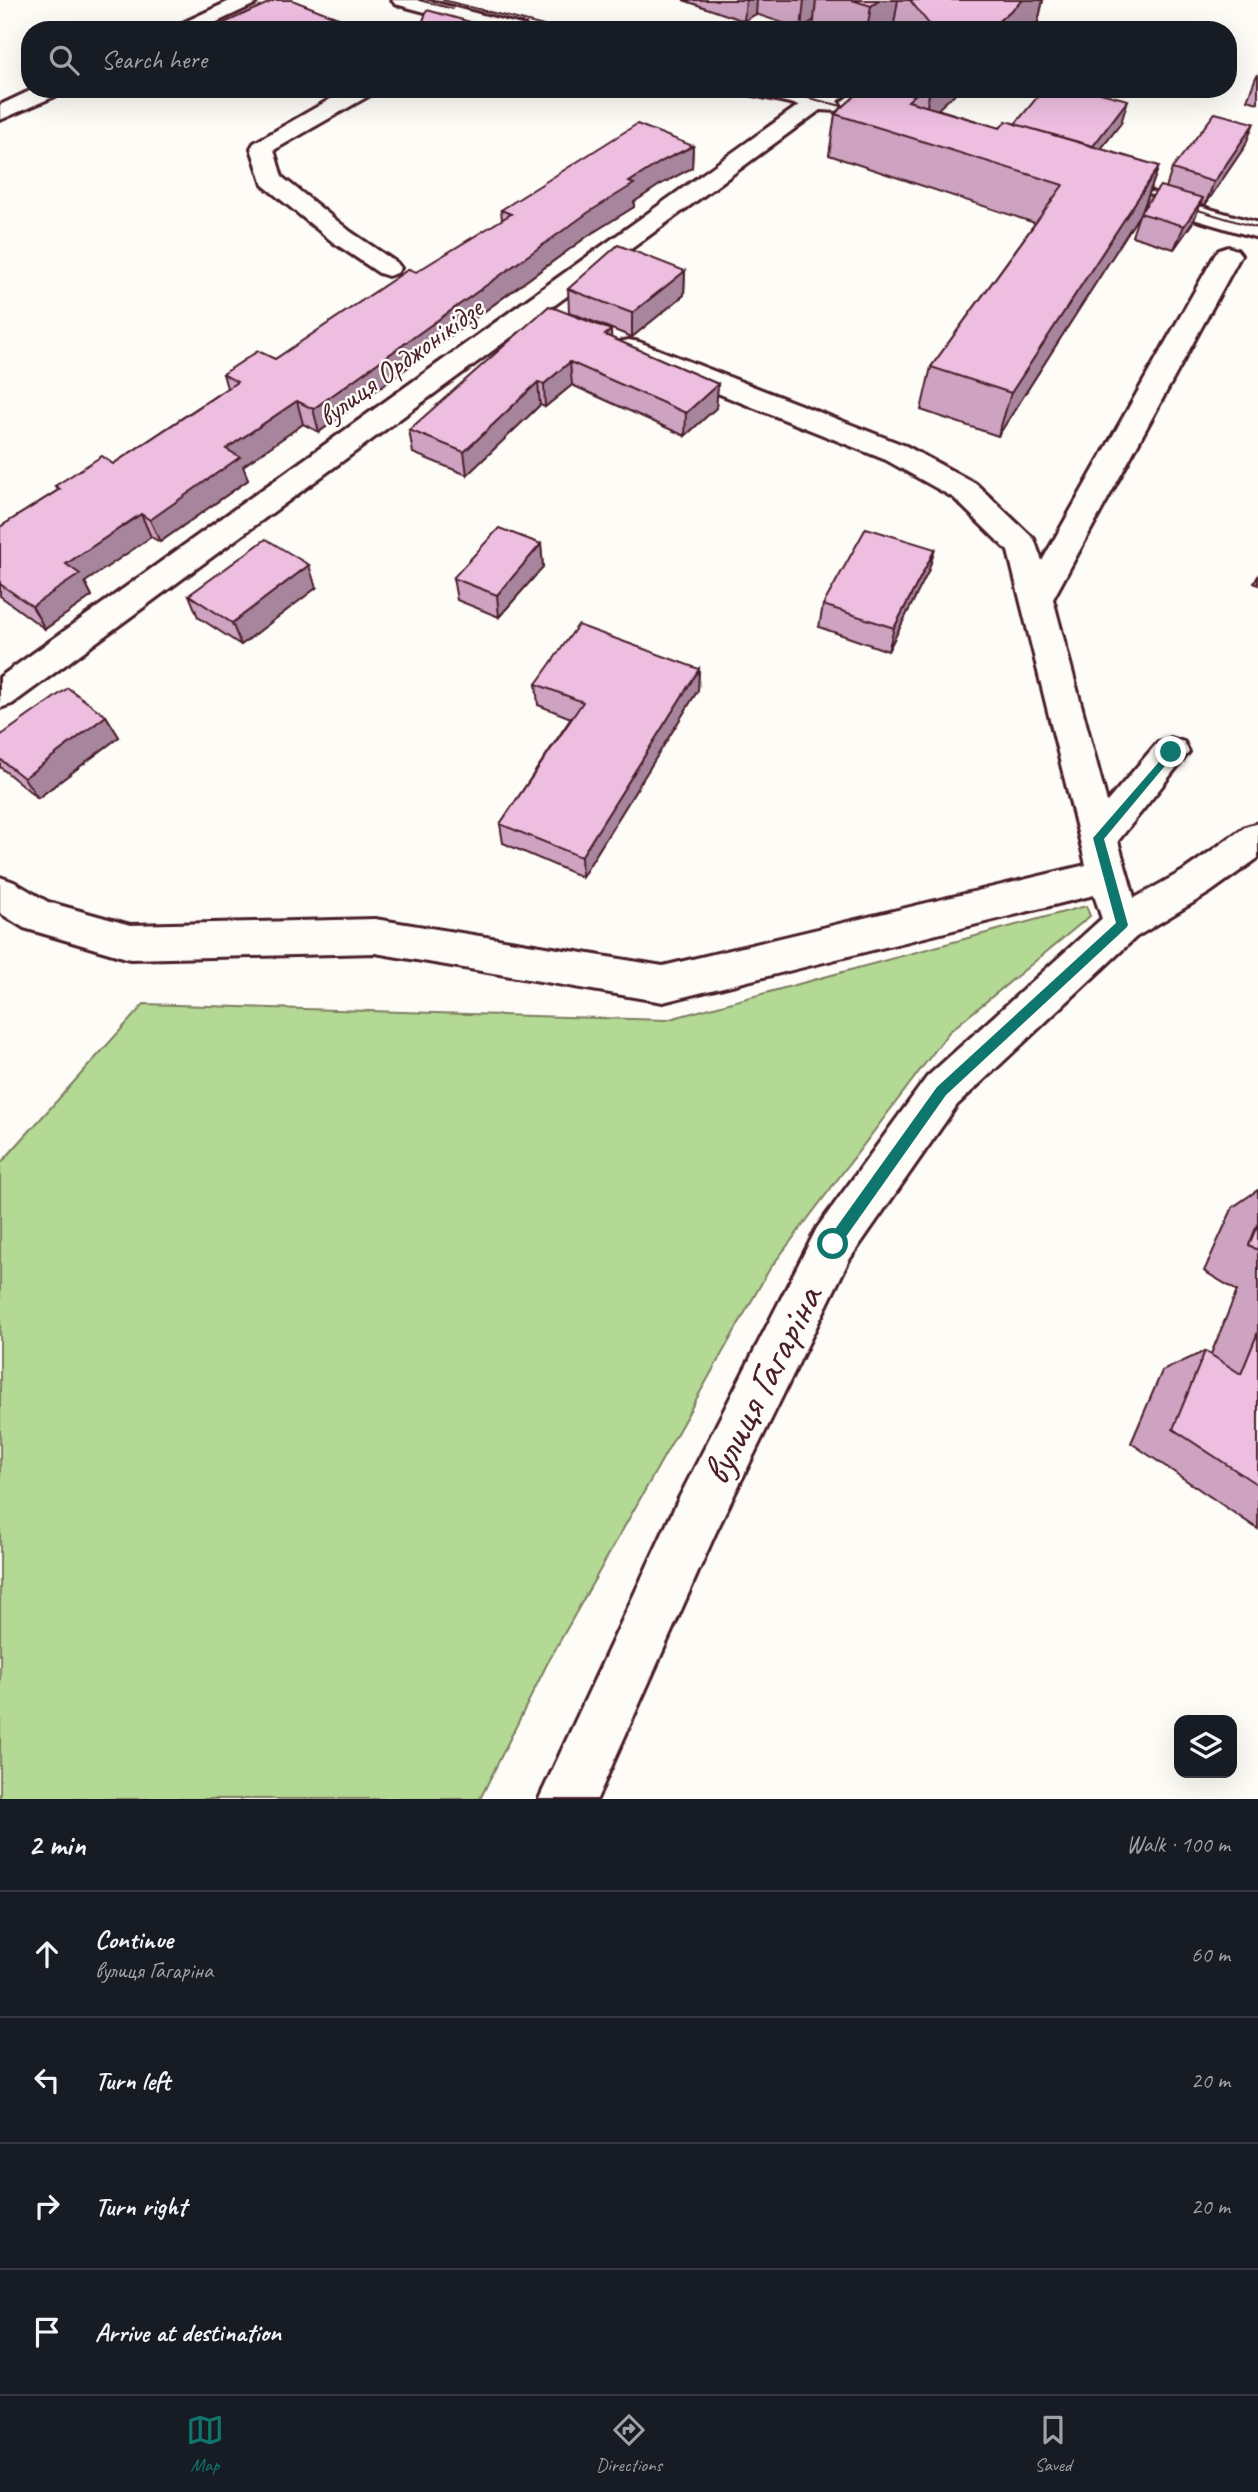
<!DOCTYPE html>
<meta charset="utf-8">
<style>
:root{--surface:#171b24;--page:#242831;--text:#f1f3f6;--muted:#9ea1a6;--line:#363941;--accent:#0f766e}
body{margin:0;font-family:Caveat,sans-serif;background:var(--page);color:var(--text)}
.controls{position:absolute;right:21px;bottom:21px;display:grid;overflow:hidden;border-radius:14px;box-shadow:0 7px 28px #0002}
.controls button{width:63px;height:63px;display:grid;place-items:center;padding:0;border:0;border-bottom:2px solid var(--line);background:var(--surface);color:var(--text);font:35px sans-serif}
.stop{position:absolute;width:21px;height:21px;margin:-16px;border:5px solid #0f766e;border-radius:50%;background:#fff}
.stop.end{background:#0f766e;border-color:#fff;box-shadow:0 2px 7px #0008}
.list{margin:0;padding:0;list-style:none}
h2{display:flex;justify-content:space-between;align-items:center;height:91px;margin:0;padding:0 28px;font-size:30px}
h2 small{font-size:23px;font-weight:400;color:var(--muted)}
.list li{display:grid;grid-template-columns:46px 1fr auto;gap:21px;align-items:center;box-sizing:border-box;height:126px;padding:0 28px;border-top:2px solid var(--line)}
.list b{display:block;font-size:26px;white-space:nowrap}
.list p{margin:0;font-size:23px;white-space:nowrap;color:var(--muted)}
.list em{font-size:23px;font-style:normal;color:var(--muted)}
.icon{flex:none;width:38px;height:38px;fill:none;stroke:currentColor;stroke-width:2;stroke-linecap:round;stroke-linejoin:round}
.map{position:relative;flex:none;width:1258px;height:1799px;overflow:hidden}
.search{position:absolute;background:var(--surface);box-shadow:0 7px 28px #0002;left:21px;right:21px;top:21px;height:77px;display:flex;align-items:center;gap:18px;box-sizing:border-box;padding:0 24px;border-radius:28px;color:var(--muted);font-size:26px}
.sheet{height:595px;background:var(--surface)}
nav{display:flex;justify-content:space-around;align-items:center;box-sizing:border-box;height:98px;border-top:2px solid var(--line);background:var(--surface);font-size:19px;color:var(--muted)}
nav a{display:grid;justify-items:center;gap:4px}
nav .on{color:var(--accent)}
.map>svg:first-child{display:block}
.green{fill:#b3d994;stroke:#7e7c60;stroke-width:2}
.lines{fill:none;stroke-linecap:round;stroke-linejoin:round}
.minor-casing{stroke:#4a1f2b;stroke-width:6}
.major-casing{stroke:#4a1f2b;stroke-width:6}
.minor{fill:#fdfcf7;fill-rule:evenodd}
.major{fill:#fdfcf7;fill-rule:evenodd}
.tram{stroke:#4a1f2b;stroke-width:2}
.wall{fill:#cda3c1;stroke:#4a1f2b;stroke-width:2}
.shaded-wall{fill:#a7859d;stroke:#4a1f2b;stroke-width:2}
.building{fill:#eebee0;stroke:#4a1f2b;stroke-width:2}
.route{fill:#0f766e}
.labels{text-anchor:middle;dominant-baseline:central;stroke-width:5;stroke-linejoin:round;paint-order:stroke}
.far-street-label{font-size:30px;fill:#4a1f2b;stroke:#fdfcf7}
.near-street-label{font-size:42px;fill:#4a1f2b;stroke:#fdfcf7}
</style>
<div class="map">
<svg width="1258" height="1799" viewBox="0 0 1258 1799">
<rect width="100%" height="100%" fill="#fdfcf7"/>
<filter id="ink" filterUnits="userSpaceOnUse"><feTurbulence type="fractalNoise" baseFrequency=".0143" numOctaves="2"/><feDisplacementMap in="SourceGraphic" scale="14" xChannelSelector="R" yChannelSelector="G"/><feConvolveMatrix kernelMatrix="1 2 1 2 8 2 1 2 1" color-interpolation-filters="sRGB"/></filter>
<g filter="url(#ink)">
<polygon class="green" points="1086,906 1090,916 949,1032 769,1270 547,1664 480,1799 0,1799 0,1164 144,1004 666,1020"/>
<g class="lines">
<g class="minor-casing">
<g id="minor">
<polygon points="232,0 258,0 255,4 200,30 173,30 176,26"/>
<polygon points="392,0 425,0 525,26 528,30 493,30 395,4"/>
<polygon points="34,89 63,89 60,94 0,120 0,105"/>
<polygon points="348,89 375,89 372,94 274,150 282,177 351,232 397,263 401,268 397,273 388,276 379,273 333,242 263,185 251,148 254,143"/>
<polygon points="746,89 786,89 814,96 826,89 854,89 837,101 841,106 838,111 820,110 12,704 0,708 0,677 799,105 749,94"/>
<polygon points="1096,176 1258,223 1258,238 1088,188 1084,183 1088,178"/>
<polygon points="1228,247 1237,250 1241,255 1053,599 1107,802 1158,742 1171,738 1184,742 1189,752 1118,841 1142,925 1136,937 1122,942 1108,937 1094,895 663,1002 375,953 130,959 24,928 0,913 0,877 14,882 48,902 130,925 375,919 663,966 1086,865 1008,551 954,498 886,460 619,354 616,348 619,342 629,340 639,342 906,446 976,484 1034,539 1042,561 1215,255 1219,250"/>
</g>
</g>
<g class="major-casing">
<polygon id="major" points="1258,823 1258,858 1209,893 1136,937 957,1105 849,1260 715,1534 597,1799 539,1799 679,1498 817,1228 927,1077 1108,913 1183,871 1245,827"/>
</g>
<use href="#minor" class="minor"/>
<use href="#major" class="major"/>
<g class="tram">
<polyline points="419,0 453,9"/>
<polyline points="443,0 559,30"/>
<polyline points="771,89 863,111"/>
<polyline points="1128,189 1258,228"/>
</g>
</g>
<g class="wall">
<polygon points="683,0 1043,0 1038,22 1028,30 813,30 814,20 801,29 756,14 744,21"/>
<polygon points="423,21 499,30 424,30"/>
<polygon points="1258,75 1258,103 1247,100 1256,77"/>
<polygon points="863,89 960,89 937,109 1000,128 1015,124 1121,123 1101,149 1159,166 1144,208 1166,188 1172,169 1245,146 1205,205 1201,203 1193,222 1174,249 1132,236 1139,215 998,436 921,410 931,367 1035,223 829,155 835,114"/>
<polygon points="693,146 692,168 661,184 634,202 634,207 589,235 319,432 303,424 243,466 248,480 160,542 151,537 85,582 92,596 45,629 0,596 0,527 58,490 55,486 113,464 227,388 223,374 275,359 502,220 501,210"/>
<polygon points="685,271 684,295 632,337 569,312 568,289"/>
<polygon points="612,338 718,384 716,408 685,436 572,385 545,407 540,405 467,475 413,453 409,430"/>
<polygon points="541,544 543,567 499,617 457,600 453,578"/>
<polygon points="935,549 928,572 888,651 819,627 823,605"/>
<polygon points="1258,576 1258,585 1254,583"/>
<polygon points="316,588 241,645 198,617 189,595"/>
<polygon points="699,669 698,690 582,877 503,843 500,824 571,718 538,705 536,684"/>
<polygon points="106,716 119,737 38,798 0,767 0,736"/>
<polygon points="1258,1190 1258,1529 1131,1443 1162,1371 1205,1351 1211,1354 1237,1291 1204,1271 1233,1207"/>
</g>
<g class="shaded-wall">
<polygon points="746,0 757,0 756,14 744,21"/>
<polygon points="804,0 816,0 814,20 801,29"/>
<polygon points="880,0 898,0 893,30 867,30 871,6"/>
<polygon points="1023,0 1043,0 1038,22 1028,30 988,30"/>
<polygon points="338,18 340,30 315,30"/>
<polygon points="930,89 960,89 924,122"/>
<polygon points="1128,100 1121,123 1085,169 1093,146"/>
<polygon points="1254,123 1245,146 1205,205 1214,182"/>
<polygon points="693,146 692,168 661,184 634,202 634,207 589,235 319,432 313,409 629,182 662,161"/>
<polygon points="1159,166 1143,209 998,436 1011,393"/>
<polygon points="1203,198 1193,222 1174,249 1184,226"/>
<polygon points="685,271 684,295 632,337 632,313"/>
<polygon points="611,330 612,353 605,335"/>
<polygon points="570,362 572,385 545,407 544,384"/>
<polygon points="538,382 540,405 467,475 464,452"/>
<polygon points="718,384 716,408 685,436 686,413"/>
<polygon points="297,401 303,424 243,466 248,480 160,542 150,520 226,449"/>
<polygon points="141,514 151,537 85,582 92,596 45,629 32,606 66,564"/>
<polygon points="541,544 543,567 499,617 497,595"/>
<polygon points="935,549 928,572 888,651 894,628"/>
<polygon points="309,565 316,588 241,645 232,623"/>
<polygon points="699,669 698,690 582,877 581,857"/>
<polygon points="106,716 119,737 38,798 24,778"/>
</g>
<g class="building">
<polygon points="275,0 292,0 338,18 315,30 209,30"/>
<polygon points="852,0 880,0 871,6"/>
<polygon points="910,0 1023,0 988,30 931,30 935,26 929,24"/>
<polygon points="427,10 499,30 439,30 423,21"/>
<polygon points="863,89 895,89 915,95 908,101 1000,128 1006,121 1159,166 1011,393 931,367 1063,185 835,114"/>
<polygon points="1044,89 1085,89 1128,100 1093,146 1015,124"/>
<polygon points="1215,113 1254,123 1214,182 1172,169"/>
<polygon points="637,124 693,146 662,161 629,182 634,184 589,212 313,409 297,401 226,449 240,457 150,520 141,514 66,564 80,574 32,606 0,584 0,527 60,489 55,486 102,456 113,464 237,382 223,374 258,351 275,359 409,269 416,272 511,214 501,210"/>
<polygon points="1160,186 1203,198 1184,226 1140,213"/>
<polygon points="618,245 685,271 632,313 568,289"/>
<polygon points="549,306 611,330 605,335 718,384 686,413 570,362 544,384 538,382 464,452 409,430"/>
<polygon points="499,528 541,544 497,595 453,578"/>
<polygon points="866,528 935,549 894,628 823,605"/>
<polygon points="266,539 309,565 232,623 189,595"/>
<polygon points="578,625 699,669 581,857 500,824 583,702 536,684"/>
<polygon points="68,688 106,716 24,778 0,759 0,736"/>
<polygon points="1258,1223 1258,1250 1249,1245"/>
<polygon points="1258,1332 1258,1485 1173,1429 1205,1351 1241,1374"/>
</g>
</g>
<polygon class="route" points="1171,748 1174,750 1174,755 1104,839 1128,925 1126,928 946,1095 838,1248 828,1248 828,1239 937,1087 1116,923 1093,838"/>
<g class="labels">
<g class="far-street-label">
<text transform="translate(400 362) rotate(-36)">вулиця Орджонікідзе</text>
</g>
<g class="near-street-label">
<text transform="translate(762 1385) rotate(-63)">вулиця Гагаріна</text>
</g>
</g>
</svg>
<div class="controls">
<button><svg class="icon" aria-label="layers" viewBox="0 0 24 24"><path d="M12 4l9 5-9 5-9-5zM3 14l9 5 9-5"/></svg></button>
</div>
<div class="stop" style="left:833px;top:1244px"></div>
<div class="stop end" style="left:1171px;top:752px"></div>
<div class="search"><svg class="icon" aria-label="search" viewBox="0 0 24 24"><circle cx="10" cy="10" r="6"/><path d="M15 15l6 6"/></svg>Search here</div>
</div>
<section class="sheet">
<h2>2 min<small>Walk · 100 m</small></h2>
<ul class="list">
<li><svg class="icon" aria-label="ahead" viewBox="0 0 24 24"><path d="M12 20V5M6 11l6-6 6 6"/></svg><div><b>Continue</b><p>вулиця Гагаріна</p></div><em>60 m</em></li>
<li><svg class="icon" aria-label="left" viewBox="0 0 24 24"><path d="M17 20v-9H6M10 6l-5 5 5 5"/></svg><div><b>Turn left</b></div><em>20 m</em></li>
<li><svg class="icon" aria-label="right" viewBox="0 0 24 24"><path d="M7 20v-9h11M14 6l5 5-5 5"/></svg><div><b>Turn right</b></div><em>20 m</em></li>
<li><svg class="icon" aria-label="arrive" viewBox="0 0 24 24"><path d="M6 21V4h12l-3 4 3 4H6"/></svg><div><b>Arrive at destination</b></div></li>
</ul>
</section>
<nav>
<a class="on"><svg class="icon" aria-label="map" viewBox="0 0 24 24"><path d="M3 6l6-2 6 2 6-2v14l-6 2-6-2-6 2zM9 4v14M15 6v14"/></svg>Map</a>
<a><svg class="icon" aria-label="directions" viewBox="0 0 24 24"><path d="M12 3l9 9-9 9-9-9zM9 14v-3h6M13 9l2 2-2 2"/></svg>Directions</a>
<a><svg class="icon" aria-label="saved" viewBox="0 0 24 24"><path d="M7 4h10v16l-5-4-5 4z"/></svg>Saved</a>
</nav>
